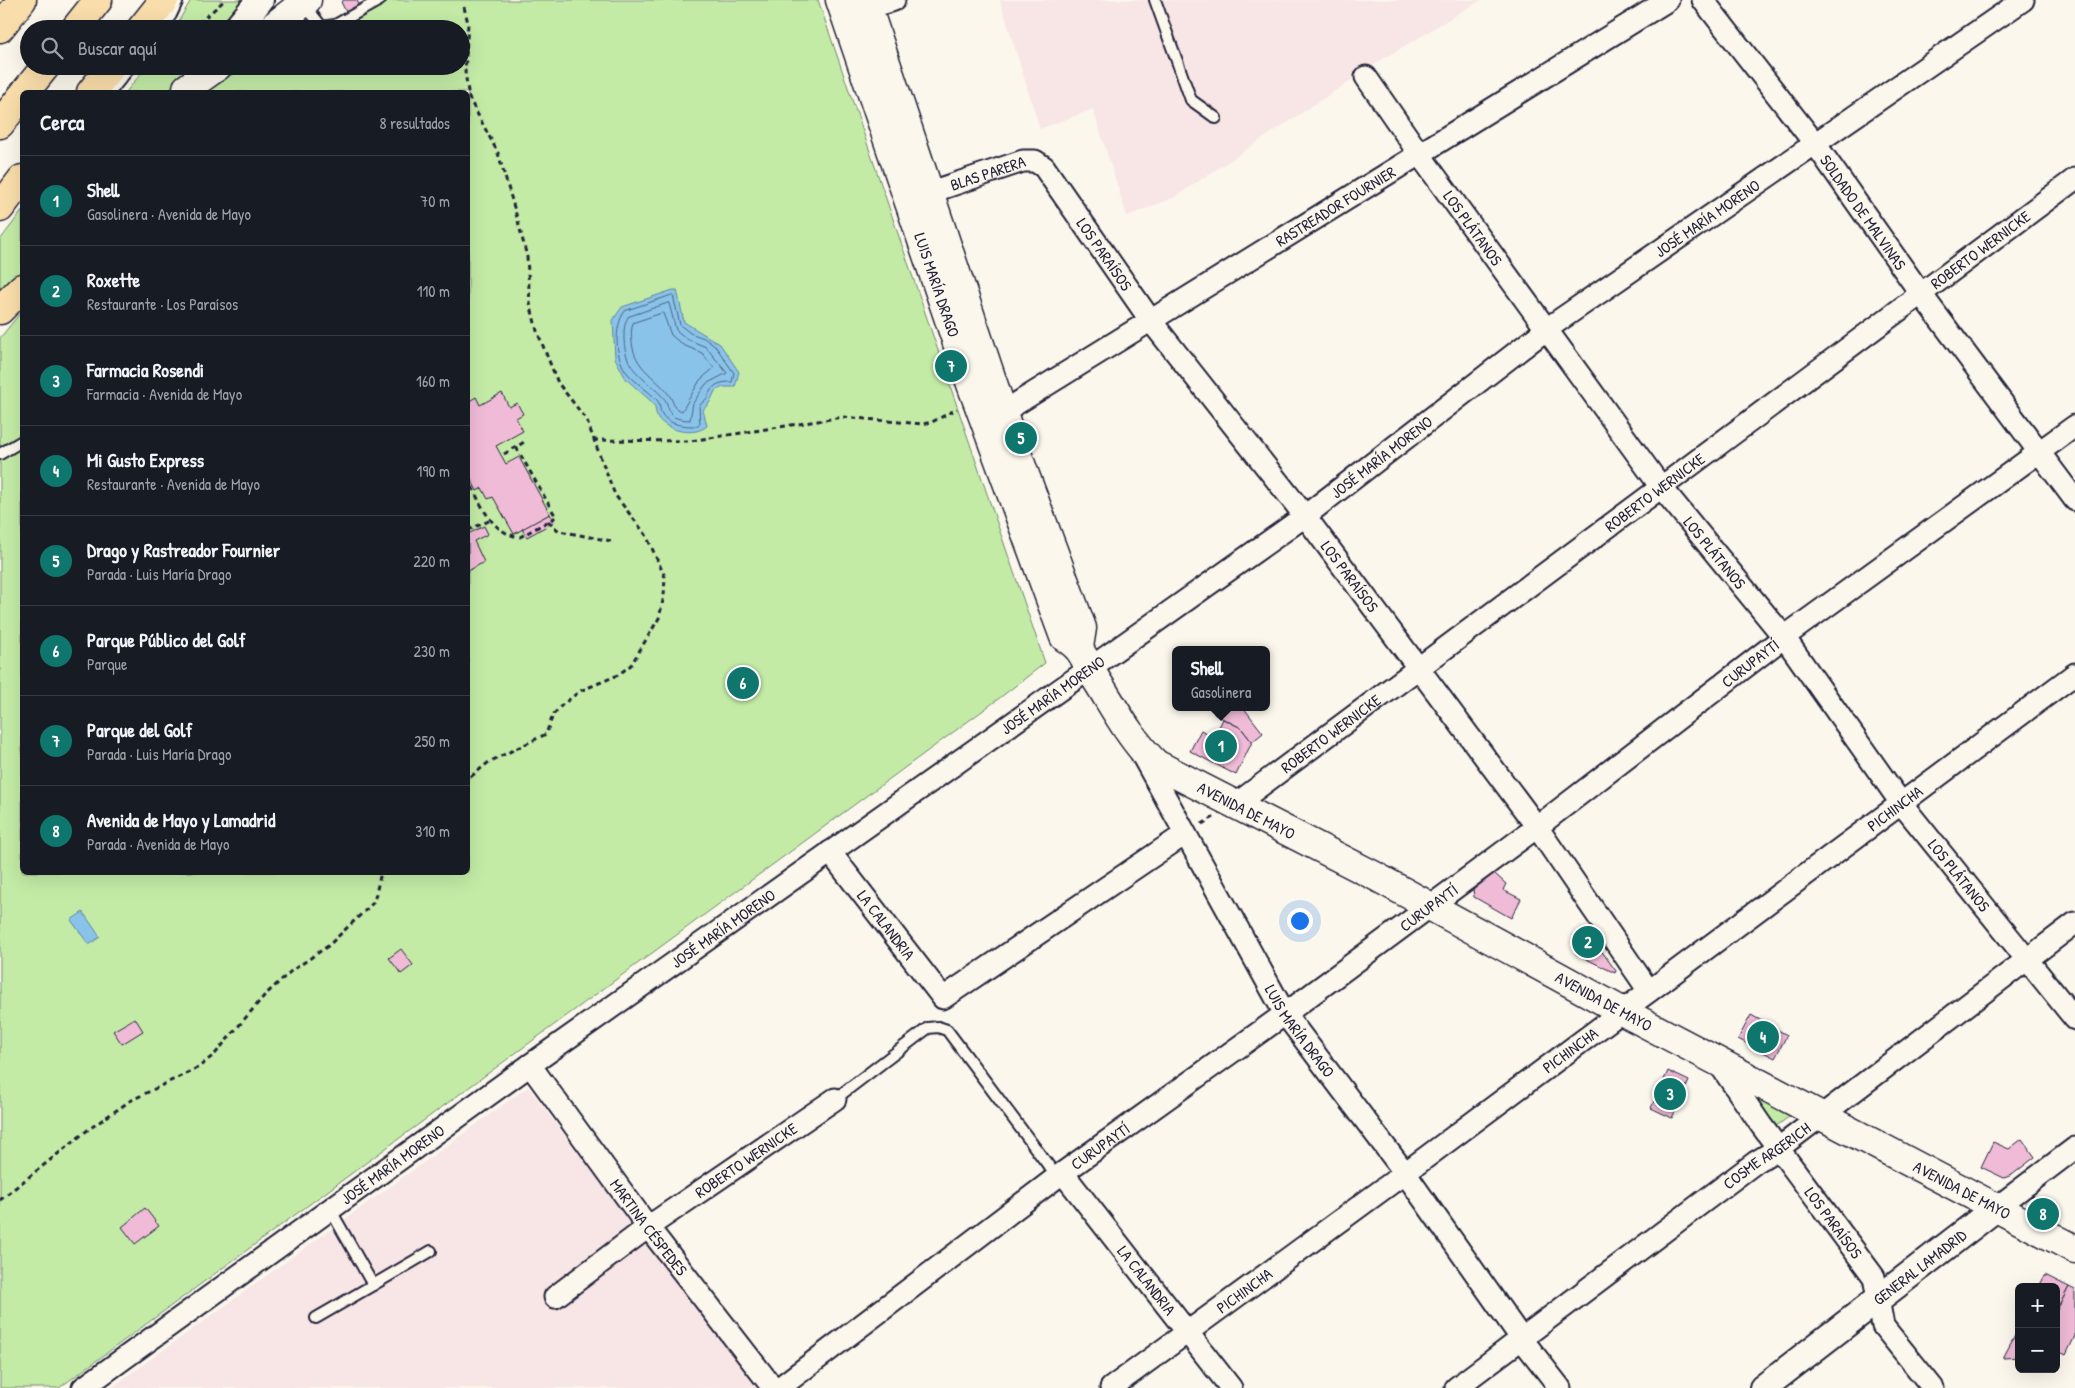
<!DOCTYPE html>
<html lang="es">
<meta charset="utf-8">
<style>
:root{--surface:#171b24;--page:#242831;--text:#f1f3f6;--muted:#9ea1a6;--line:#363941;--accent:#0f766e}
body{margin:0;font-family:"Patrick Hand",sans-serif;background:var(--page);color:var(--text)}
.controls{position:absolute;right:15px;bottom:15px;display:grid;overflow:hidden;border-radius:8px;box-shadow:0 5px 20px #0002}
.controls button{width:45px;height:45px;display:grid;place-items:center;padding:0;border:0;border-bottom:1px solid var(--line);background:var(--surface);color:var(--text);font:25px sans-serif}
.you{position:absolute;left:1299px;top:920px;width:18px;height:18px;margin:-12px;border:4px solid #fff;border-radius:50%;background:#1a73e8;box-shadow:0 0 0 8px #1a73e833}
.badge{display:grid;place-items:center;width:32px;height:32px;border-radius:50%;background:var(--accent);color:#fff;font-size:16px;font-weight:700}
.pin{position:absolute;translate:-50% -50%;border:2px solid #fff;box-shadow:0 1px 5px #0006}
.popup{position:absolute;left:1172px;top:646px;width:98px;height:65px;box-sizing:border-box;display:grid;place-content:center;border-radius:8px;background:var(--surface);filter:drop-shadow(0 1px 4px #0005);font-size:16px;white-space:nowrap;color:var(--muted)}
.popup b{font-size:19px;color:var(--text)}
.popup::after{content:'';position:absolute;left:50%;top:100%;margin-left:-10px;border:10px solid transparent;border-top-color:var(--surface)}
.list{margin:0;padding:0;list-style:none}
h2{display:flex;justify-content:space-between;align-items:center;height:65px;margin:0;padding:0 20px;font-size:21px}
h2 small{font-size:16px;font-weight:400;color:var(--muted)}
.list li{display:grid;grid-template-columns:32px 1fr auto;gap:15px;align-items:center;box-sizing:border-box;height:90px;padding:0 20px;border-top:1px solid var(--line)}
.list b{display:block;font-size:19px;white-space:nowrap}
.list p{margin:0;font-size:16px;white-space:nowrap;color:var(--muted)}
.list em{font-size:16px;font-style:normal;color:var(--muted)}
.icon{flex:none;width:28px;height:28px;fill:none;stroke:currentColor;stroke-width:2;stroke-linecap:round;stroke-linejoin:round}
.map{position:relative;flex:none;width:2075px;height:1388px;overflow:hidden}
.search{position:absolute;background:var(--surface);box-shadow:0 5px 20px #0002;left:20px;top:20px;width:450px;height:55px;display:flex;align-items:center;gap:12px;box-sizing:border-box;padding:0 18px;border-radius:28px;color:var(--muted);font-size:19px}
.panel{position:absolute;background:var(--surface);box-shadow:0 5px 20px #0002;left:20px;top:90px;width:450px;height:785px;border-radius:8px}
.map>svg:first-child{display:block}
.built{fill:#f8e5e6}
.green{fill:#c3eba6;stroke:#728670}
.water{fill:#8ac3e9;stroke:#6083a3}
.lines{fill:none;stroke-linecap:round;stroke-linejoin:round}
.shore{stroke:#4c6281;stroke-width:1}
.building{fill:#f0bbd7;stroke:#22223b}
.service-casing{stroke:#22223b;stroke-width:14}
.minor-casing{stroke:#22223b;stroke-width:25}
.tertiary-casing{stroke:#22223b;stroke-width:30}
.secondary-casing{stroke:#22223b;stroke-width:31}
.motorway-casing{stroke:#22223b;stroke-width:31}
.path{stroke:#22223b;stroke-width:3;stroke-dasharray:5 4;stroke-linecap:butt}
.service{stroke:#fbf7ec;stroke-width:10}
.minor{stroke:#fbf7ec;stroke-width:21}
.tertiary{stroke:#fbf7ec;stroke-width:26}
.secondary{stroke:#fbf7ec;stroke-width:28}
.motorway{stroke:#f9deab;stroke-width:28}
.labels{text-anchor:middle;dominant-baseline:central;stroke-width:4;stroke-linejoin:round;paint-order:stroke}
.street-label{font-size:16px;fill:#22223b;stroke:#fbf7ec}
</style>
<div class="map">
<svg width="2075" height="1388" viewBox="0 0 2075 1388">
<rect width="100%" height="100%" fill="#fbf7ec"/>
<filter id="ink" filterUnits="userSpaceOnUse"><feTurbulence type="fractalNoise" baseFrequency=".02" numOctaves="2"/><feDisplacementMap in="SourceGraphic" scale="10" xChannelSelector="R" yChannelSelector="G"/><feConvolveMatrix kernelMatrix="1 2 1 2 8 2 1 2 1" color-interpolation-filters="sRGB"/></filter>
<g filter="url(#ink)">
<g class="built">
<polygon points="1000,0 1481,0 1386,57 1173,198 1127,216 1093,109 1040,129"/>
<polygon points="528,1087 757,1388 111,1388"/>
</g>
<g class="green">
<polygon points="191,0 244,0 220,29 174,29"/>
<polygon points="376,0 818,0 1045,663 993,703 59,1388 0,1388 0,338 22,311 22,872 468,872 468,92 205,92 210,86 249,66 461,66 461,29 321,29"/>
<polygon points="147,66 189,66 168,92 126,92"/>
<polygon points="22,211 22,270 0,298 0,240"/>
<polygon points="1750,1089 1793,1114 1772,1129"/>
</g>
<g class="water">
<path d="M 673,290 L 677,290 L 684,322 L 720,344 L 739,372 L 735,387 L 723,387 L 715,391 L 710,402 L 703,410 L 707,426 C 694,437 667,431 658,418 C 655,413 656,407 653,403 L 626,379 L 615,358 L 613,320 L 622,307 Z"/>
<polygon points="83,912 100,937 89,945 71,920"/>
</g>
<g class="lines">
<g class="shore">
<path d="M 673,295 L 680,325 L 690,333 L 704,338 L 716,347 L 734,373 L 732,382 C 718,382 712,385 707,398 C 705,401 701,403 699,406 L 700,424 L 698,426 C 686,426 669,426 662,414 C 659,410 661,404 657,400 C 649,391 637,384 628,374 C 615,359 613,327 625,311 Z"/>
<path d="M 669,303 L 676,330 L 687,339 L 706,347 L 727,373 L 706,384 L 693,403 L 690,420 C 661,419 674,407 661,395 C 642,376 625,370 624,339 C 624,330 624,324 628,317 Z"/>
<path d="M 663,313 L 671,335 L 683,345 L 702,353 L 714,368 L 700,380 L 682,411 L 675,408 C 667,379 635,375 632,342 C 631,336 631,329 633,323 Z"/>
</g>
</g>
<g class="building">
<polygon points="344,0 357,0 359,5 346,12 341,2"/>
<polygon points="502,393 509,407 517,403 523,414 516,418 523,431 496,446 506,464 519,457 550,514 514,534 493,497 488,499 482,488 477,491 468,473 468,402 476,397 480,405"/>
<polygon points="550,514 554,522 527,537 522,529"/>
<polygon points="484,526 488,534 474,541 484,562 468,571 468,534"/>
<polygon points="1217,707 1243,707 1263,733 1252,742 1241,728 1214,714"/>
<polygon points="1223,719 1241,728 1252,742 1236,775 1190,751 1201,730 1214,737"/>
<polygon points="1494,873 1506,884 1503,890 1521,899 1511,918 1474,897 1473,890"/>
<polygon points="1587,931 1616,971 1615,973 1576,954"/>
<polygon points="401,949 413,965 401,974 389,958"/>
<polygon points="1751,1015 1787,1035 1775,1058 1738,1039"/>
<polygon points="135,1018 143,1031 122,1044 113,1031"/>
<polygon points="1668,1071 1689,1081 1672,1118 1651,1108"/>
<polygon points="2022,1139 2035,1157 2012,1175 2004,1178 1981,1167 1993,1142 2009,1149"/>
<polygon points="145,1208 159,1226 135,1244 122,1227"/>
<polygon points="2045,1275 2069,1287 2056,1312 2056,1287 2039,1287"/>
<polygon points="2069,1287 2075,1290 2075,1336 2066,1355 2056,1350 2056,1312"/>
<polygon points="2019,1328 2019,1357 2003,1358"/>
</g>
<g class="lines">
<g class="service-casing">
<g id="service">
<polyline points="1155,0 1191,100 1216,118"/>
<polyline points="304,4 322,27 335,25 380,0"/>
<polyline points="161,29 171,15 178,0"/>
<polyline points="110,92 131,66"/>
<polyline points="0,454 22,441"/>
<polyline points="835,1099 928,1028 938,1027 947,1030 1057,1177"/>
<polyline points="373,1285 431,1251"/>
<polyline points="316,1318 373,1285 330,1209"/>
</g>
</g>
<g class="minor-casing">
<g id="minor">
<path id="s1" d="M 1703,0 L 1816,145 L 1921,294 L 2075,500"/>
<polyline points="868,8 894,0"/>
<path id="s2" d="M 1366,77 L 1420,155 L 1661,487 L 1784,637 L 1901,803 L 2075,1019"/>
<path id="s3" d="M 931,192 L 1023,161 L 1035,161 L 1044,167 L 1151,321 L 1305,516 L 1537,827 L 1649,991"/>
<path id="s4" d="M 1003,412 L 1668,0"/>
<path id="s5" d="M 1142,755 L 1285,1014 L 1405,1173 L 1521,1338 L 1560,1388"/>
<path id="s6" d="M 1236,804 L 2075,179"/>
<path id="s7" d="M 830,852 L 943,998 L 1185,834"/>
<path id="s8" d="M 1718,1062 L 1761,1125 L 1874,1277 L 1883,1326 L 1933,1388"/>
<path id="s9" d="M 530,1065 L 648,1227 L 773,1388"/>
<path id="s10" d="M 1063,1173 L 1231,1388"/>
<polyline points="1996,1208 2075,1148"/>
<path id="s11" d="M 555,1297 L 648,1227 L 835,1099"/>
<path id="s12" d="M 83,1388 L 530,1065 L 1305,516 L 1548,328 L 2023,0"/>
<path id="s13" d="M 779,1388 L 1057,1177 L 1285,1014 L 1537,827 L 1784,637 L 2075,426"/>
<path id="s14" d="M 1111,1388 L 1405,1173 L 2075,674"/>
<path id="s15" d="M 1456,1388 L 1756,1162 L 1779,1148 L 2075,923"/>
</g>
</g>
<g class="tertiary-casing">
<g id="tertiary">
<polyline points="236,29 260,0"/>
<path id="s16" d="M 1763,1388 L 1996,1208"/>
</g>
</g>
<g class="secondary-casing">
<g id="secondary">
<path id="s17" d="M 840,0 L 972,387 L 1064,637 C 1084,650 1082,656 1094,676 C 1114,707 1129,738 1156,764 L 1375,876 L 1629,1015 L 2075,1249"/>
<polyline points="865,0 1012,440 1082,628 1079,647"/>
<polyline points="270,29 307,0"/>
<polyline points="187,88 218,66"/>
</g>
</g>
<g class="motorway-casing">
<g id="motorway">
<polyline points="0,28 22,0"/>
<polyline points="75,29 98,0"/>
<polyline points="141,29 164,0"/>
<polyline points="25,92 46,66"/>
<polyline points="91,92 112,66"/>
<polyline points="0,124 22,96"/>
<polyline points="0,208 22,179"/>
<polyline points="0,310 22,288"/>
</g>
</g>
<g class="path">
<polyline points="464,7 468,23 465,72 469,98 498,153 518,221 527,257 530,303 537,331 558,383 586,419 615,495 646,535 665,577 664,596 659,618 631,665 618,675 580,691 562,705 553,715 546,734 489,762 468,779"/>
<polyline points="192,29 225,0"/>
<polyline points="593,440 690,441 843,417 922,424 932,422 957,409"/>
<polyline points="504,454 526,441"/>
<path d="M 468,479 C 480,501 490,534 520,537 L 556,517 L 516,447"/>
<polyline points="548,521 559,531 611,541"/>
<polyline points="468,530 491,520"/>
<polyline points="1202,824 1214,817"/>
<polyline points="0,1200 89,1129 130,1101 199,1067 215,1054 264,996 290,972 328,946 374,902 381,872"/>
</g>
<use href="#service" class="service"/>
<use href="#minor" class="minor"/>
<use href="#tertiary" class="tertiary"/>
<use href="#secondary" class="secondary"/>
<use href="#motorway" class="motorway"/>
</g>
</g>
<g class="labels">
<g class="street-label">
<text stroke="none"><textPath href="#s3" startOffset="60">BLAS PARERA</textPath></text>
<text stroke="none"><textPath href="#s4" startOffset="391">RASTREADOR FOURNIER</textPath></text>
<text stroke="none"><textPath href="#s1" startOffset="266">SOLDADO DE MALVINAS</textPath></text>
<text stroke="none"><textPath href="#s12" startOffset="2002">JOSÉ MARÍA MORENO</textPath></text>
<text stroke="none"><textPath href="#s2" startOffset="185">LOS PLÁTANOS</textPath></text>
<text stroke="none"><textPath href="#s6" startOffset="928">ROBERTO WERNICKE</textPath></text>
<text stroke="none"><textPath href="#s3" startOffset="226">LOS PARAÍSOS</textPath></text>
<text stroke="none"><textPath href="#s17" startOffset="301">LUIS MARÍA DRAGO</textPath></text>
<text stroke="none"><textPath href="#s12" startOffset="1598">JOSÉ MARÍA MORENO</textPath></text>
<text stroke="none"><textPath href="#s6" startOffset="522">ROBERTO WERNICKE</textPath></text>
<text stroke="none"><textPath href="#s2" startOffset="590">LOS PLÁTANOS</textPath></text>
<text stroke="none"><textPath href="#s3" startOffset="631">LOS PARAÍSOS</textPath></text>
<text stroke="none"><textPath href="#s13" startOffset="1212">CURUPAYTÍ</textPath></text>
<text stroke="none"><textPath href="#s12" startOffset="1192">JOSÉ MARÍA MORENO</textPath></text>
<text stroke="none"><textPath href="#s6" startOffset="118">ROBERTO WERNICKE</textPath></text>
<text stroke="none"><textPath href="#s14" startOffset="975">PICHINCHA</textPath></text>
<text stroke="none"><textPath href="#s17" startOffset="935">AVENIDA DE MAYO</textPath></text>
<text stroke="none"><textPath href="#s2" startOffset="995">LOS PLÁTANOS</textPath></text>
<text stroke="none"><textPath href="#s13" startOffset="808">CURUPAYTÍ</textPath></text>
<text stroke="none"><textPath href="#s7" startOffset="92">LA CALANDRIA</textPath></text>
<text stroke="none"><textPath href="#s12" startOffset="788">JOSÉ MARÍA MORENO</textPath></text>
<text stroke="none"><textPath href="#s17" startOffset="1340">AVENIDA DE MAYO</textPath></text>
<text stroke="none"><textPath href="#s5" startOffset="318">LUIS MARÍA DRAGO</textPath></text>
<text stroke="none"><textPath href="#s14" startOffset="570">PICHINCHA</textPath></text>
<text stroke="none"><textPath href="#s13" startOffset="402">CURUPAYTÍ</textPath></text>
<text stroke="none"><textPath href="#s15" startOffset="388">COSME ARGERICH</textPath></text>
<text stroke="none"><textPath href="#s11" startOffset="235">ROBERTO WERNICKE</textPath></text>
<text stroke="none"><textPath href="#s12" startOffset="382">JOSÉ MARÍA MORENO</textPath></text>
<text stroke="none"><textPath href="#s17" startOffset="1745">AVENIDA DE MAYO</textPath></text>
<text stroke="none"><textPath href="#s8" startOffset="198">LOS PARAÍSOS</textPath></text>
<text stroke="none"><textPath href="#s9" startOffset="201">MARTINA CÉSPEDES</textPath></text>
<text stroke="none"><textPath href="#s16" startOffset="198">GENERAL LAMADRID</textPath></text>
<text stroke="none"><textPath href="#s10" startOffset="136">LA CALANDRIA</textPath></text>
<text stroke="none"><textPath href="#s14" startOffset="165">PICHINCHA</textPath></text>
</g>
</g>
</svg>
<div class="controls">
<button>+</button>
<button>−</button>
</div>
<div class="you"></div>
<div class="pin badge" style="left:1221px;top:746px">1</div>
<div class="popup"><b>Shell</b>Gasolinera</div>
<div class="pin badge" style="left:1588px;top:942px">2</div>
<div class="pin badge" style="left:1670px;top:1094px">3</div>
<div class="pin badge" style="left:1763px;top:1037px">4</div>
<div class="pin badge" style="left:1021px;top:438px">5</div>
<div class="pin badge" style="left:743px;top:683px">6</div>
<div class="pin badge" style="left:951px;top:366px">7</div>
<div class="pin badge" style="left:2043px;top:1214px">8</div>
<div class="search"><svg class="icon" aria-label="search" viewBox="0 0 24 24"><circle cx="10" cy="10" r="6"/><path d="M15 15l6 6"/></svg>Buscar aquí</div>
<section class="panel">
<h2>Cerca<small>8 resultados</small></h2>
<ul class="list">
<li><span class="badge">1</span><div><b>Shell</b><p>Gasolinera · Avenida de Mayo</p></div><em>70 m</em></li>
<li><span class="badge">2</span><div><b>Roxette</b><p>Restaurante · Los Paraísos</p></div><em>110 m</em></li>
<li><span class="badge">3</span><div><b>Farmacia Rosendi</b><p>Farmacia · Avenida de Mayo</p></div><em>160 m</em></li>
<li><span class="badge">4</span><div><b>Mi Gusto Express</b><p>Restaurante · Avenida de Mayo</p></div><em>190 m</em></li>
<li><span class="badge">5</span><div><b>Drago y Rastreador Fournier</b><p>Parada · Luis María Drago</p></div><em>220 m</em></li>
<li><span class="badge">6</span><div><b>Parque Público del Golf</b><p>Parque</p></div><em>230 m</em></li>
<li><span class="badge">7</span><div><b>Parque del Golf</b><p>Parada · Luis María Drago</p></div><em>250 m</em></li>
<li><span class="badge">8</span><div><b>Avenida de Mayo y Lamadrid</b><p>Parada · Avenida de Mayo</p></div><em>310 m</em></li>
</ul>
</section>
</div>
